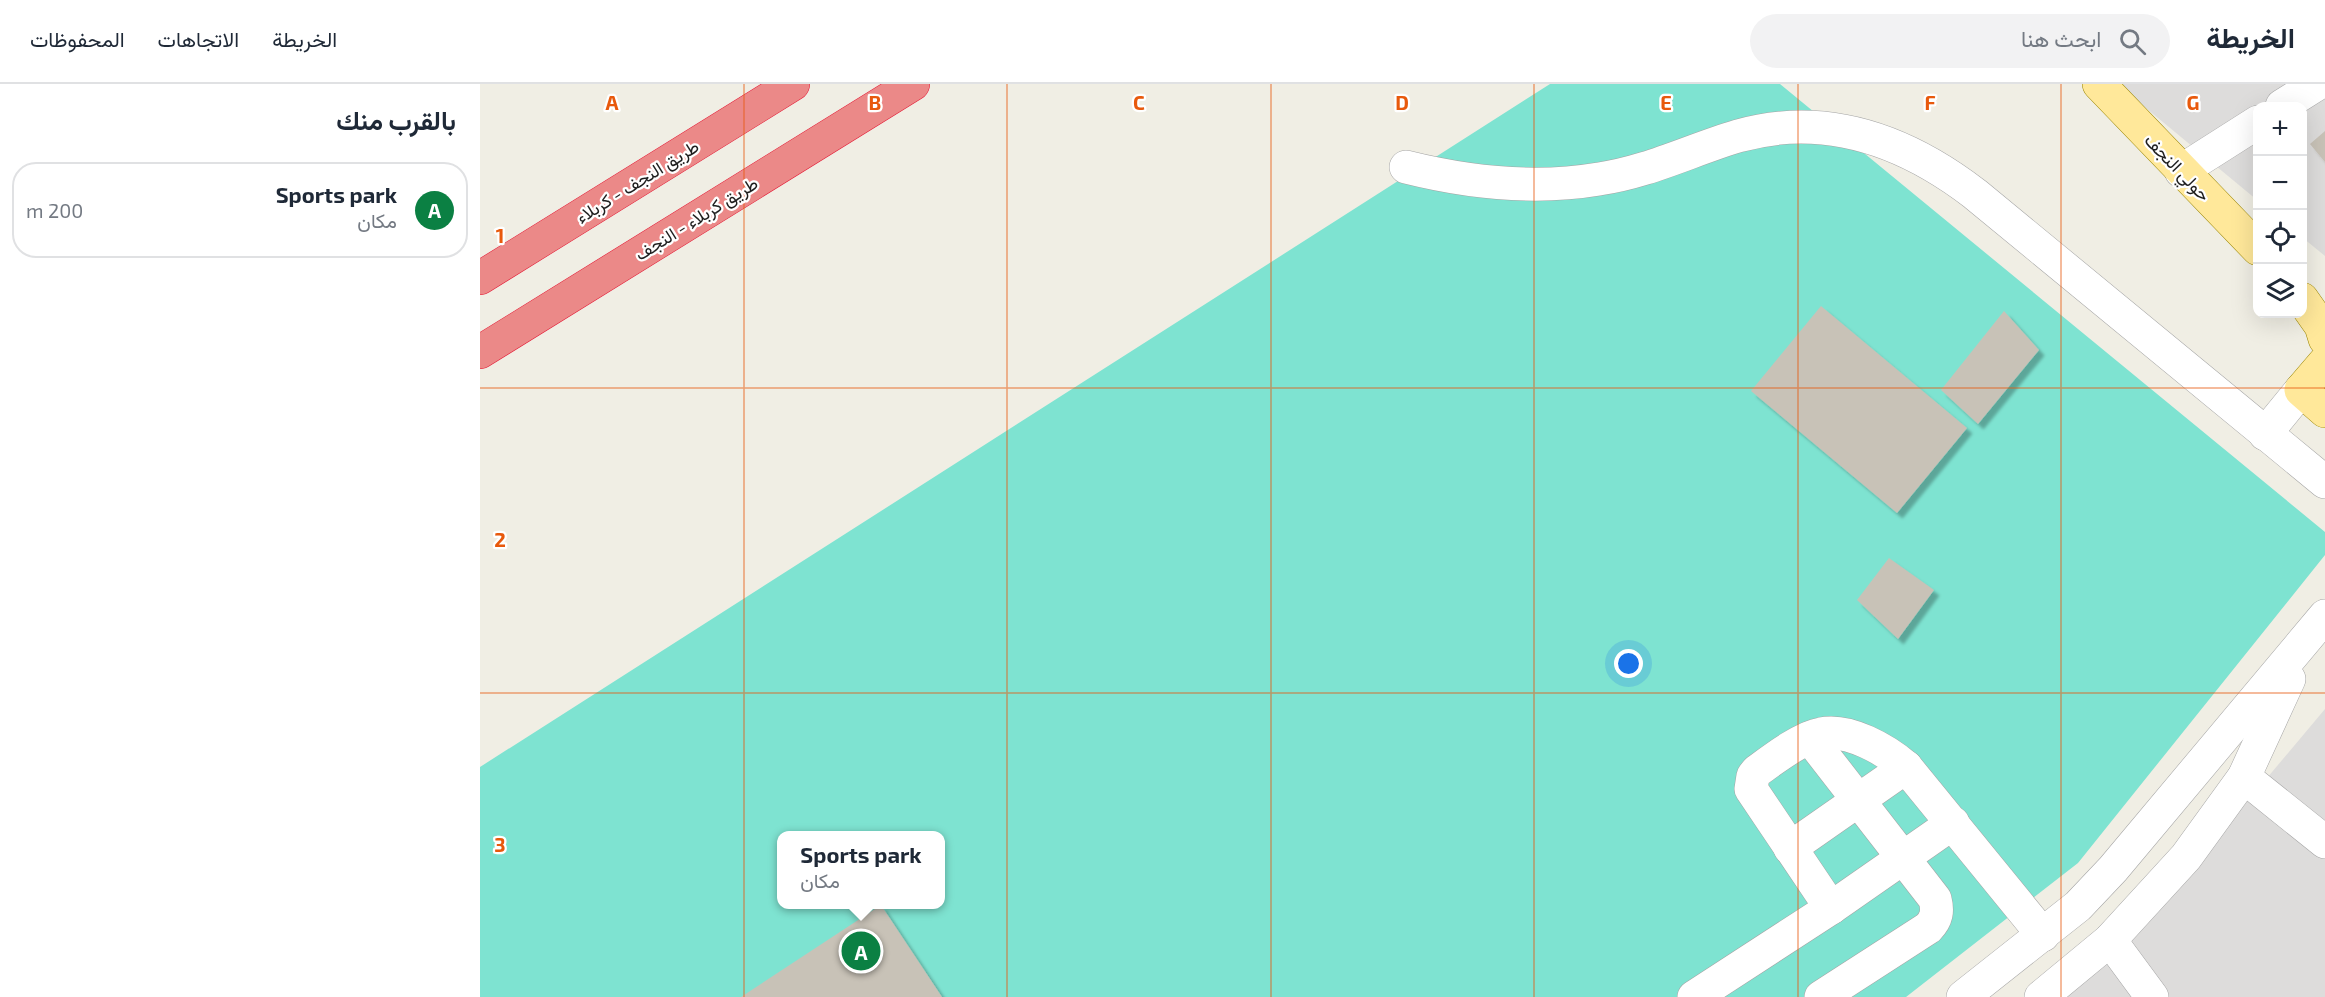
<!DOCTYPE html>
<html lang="ar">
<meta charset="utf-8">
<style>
:root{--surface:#fff;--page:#f2f2f3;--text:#1f2937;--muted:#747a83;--line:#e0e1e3;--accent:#0b8043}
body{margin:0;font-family:"Exo 2",Vazirmatn,sans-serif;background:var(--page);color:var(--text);direction:rtl}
.controls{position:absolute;right:18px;top:18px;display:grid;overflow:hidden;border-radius:12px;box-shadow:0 6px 24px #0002}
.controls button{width:54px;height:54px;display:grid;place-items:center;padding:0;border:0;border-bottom:2px solid var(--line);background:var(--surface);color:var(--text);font:30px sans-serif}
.you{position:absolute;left:1149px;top:580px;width:21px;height:21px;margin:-15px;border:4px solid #fff;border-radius:50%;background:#1a73e8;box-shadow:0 0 0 9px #1a73e833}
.badge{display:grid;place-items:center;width:39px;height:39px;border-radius:50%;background:var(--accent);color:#fff;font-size:20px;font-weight:700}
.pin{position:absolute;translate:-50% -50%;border:3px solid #fff;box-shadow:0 2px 6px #0006}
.popup{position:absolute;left:297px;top:747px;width:168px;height:78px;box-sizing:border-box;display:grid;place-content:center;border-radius:12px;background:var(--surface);filter:drop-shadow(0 2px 4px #0005);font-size:20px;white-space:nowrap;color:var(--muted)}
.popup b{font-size:22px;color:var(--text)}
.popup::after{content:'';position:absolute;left:50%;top:100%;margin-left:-12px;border:12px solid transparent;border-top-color:var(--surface)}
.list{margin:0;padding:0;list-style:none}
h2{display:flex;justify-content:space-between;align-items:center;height:78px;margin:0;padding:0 24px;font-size:26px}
h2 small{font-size:20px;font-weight:400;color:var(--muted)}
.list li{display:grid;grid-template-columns:39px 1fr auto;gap:18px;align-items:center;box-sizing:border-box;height:96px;margin:0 12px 12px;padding:0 12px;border:2px solid var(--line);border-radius:24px}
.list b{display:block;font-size:22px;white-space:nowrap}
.list p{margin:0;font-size:20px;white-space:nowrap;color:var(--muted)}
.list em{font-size:20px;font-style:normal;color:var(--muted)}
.icon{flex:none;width:33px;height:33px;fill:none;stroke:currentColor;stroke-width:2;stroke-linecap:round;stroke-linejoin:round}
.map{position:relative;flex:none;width:1845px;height:913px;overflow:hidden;direction:ltr}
header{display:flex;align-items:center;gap:36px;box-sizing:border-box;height:84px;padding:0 30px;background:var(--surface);border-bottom:2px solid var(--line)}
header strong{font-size:28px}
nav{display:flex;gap:33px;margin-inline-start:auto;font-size:21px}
.search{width:420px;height:54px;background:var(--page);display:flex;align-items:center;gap:15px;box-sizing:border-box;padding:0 21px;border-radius:33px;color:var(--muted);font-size:22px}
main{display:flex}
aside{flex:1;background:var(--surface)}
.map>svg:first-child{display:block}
.residential{fill:#dddcdb}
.pitch{fill:#7ee3d1;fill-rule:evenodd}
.building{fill:#c8c2b7;filter:url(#shadow)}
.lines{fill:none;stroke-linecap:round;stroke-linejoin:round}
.minor-casing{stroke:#a5a5a5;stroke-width:34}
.major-casing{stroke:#998500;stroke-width:34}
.highway-casing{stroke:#e41b37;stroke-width:34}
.minor{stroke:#fff;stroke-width:33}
.major{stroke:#ffe89a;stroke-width:33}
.highway{stroke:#eb8988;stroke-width:33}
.grid{fill:none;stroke:#e8590c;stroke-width:1.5;stroke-opacity:0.55}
.labels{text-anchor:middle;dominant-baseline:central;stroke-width:4.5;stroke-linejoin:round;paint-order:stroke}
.street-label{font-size:18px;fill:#1e1e1e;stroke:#fff}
.grid-label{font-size:20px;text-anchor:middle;font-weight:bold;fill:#e8590c;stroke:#fff;stroke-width:4.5;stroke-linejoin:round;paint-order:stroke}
</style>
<header>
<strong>الخريطة</strong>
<div class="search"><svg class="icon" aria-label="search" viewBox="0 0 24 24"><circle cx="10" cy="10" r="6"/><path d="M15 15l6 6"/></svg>ابحث هنا</div>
<nav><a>الخريطة</a><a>الاتجاهات</a><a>المحفوظات</a></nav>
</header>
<main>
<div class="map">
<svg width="1845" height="913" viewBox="0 0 1845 913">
<defs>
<filter id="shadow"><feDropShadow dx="5.5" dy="5.5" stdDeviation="1.5" flood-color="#0004"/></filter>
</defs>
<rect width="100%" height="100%" fill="#f0eee4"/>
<g class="residential">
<polygon points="1637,0 1845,0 1845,172 1823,154 1822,22 1778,22 1777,116"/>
<polygon points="1845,625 1845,913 1576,913 1655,851"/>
</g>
<path class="pitch" d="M 1070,0 L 1300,0 L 1845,448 L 1845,471 L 1598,779 L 1426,913 L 0,913 L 0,683 ZM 302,752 L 460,752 L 460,820 L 302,820 Z"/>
<g class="building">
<polygon points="1845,47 1845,78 1830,60"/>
<polygon points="1341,222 1487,344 1417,429 1271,307"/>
<polygon points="1524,227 1559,266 1498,340 1461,306"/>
<polygon points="1409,474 1454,506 1418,555 1377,516"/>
<polygon points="401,821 462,913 261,913"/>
</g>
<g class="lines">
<g class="minor-casing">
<g id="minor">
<polyline points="1802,22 1837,0"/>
<path d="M 926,83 C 990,99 1054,106 1119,95 C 1168,88 1211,66 1258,52 C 1346,27 1426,57 1495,110 L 1845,398"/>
<polyline points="1701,87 1778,38"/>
<polyline points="1785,350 1821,306"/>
<path d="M 1330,654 L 1455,815 C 1458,827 1457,835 1448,844 L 1341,913"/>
<polyline points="1764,693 1845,758"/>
<polyline points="1310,764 1426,683"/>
<path d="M 1351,824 L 1271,705 L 1273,692 L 1277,687 C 1292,676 1322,653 1341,650 C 1369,644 1406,666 1426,683 L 1563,851"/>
<polyline points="1630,856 1672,913"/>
<polyline points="1214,913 1351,824 1473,739"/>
<polyline points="1483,913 1598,822 1633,785 1845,532"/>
<polyline points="1561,913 1630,856 1706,773 1764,693 1809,595"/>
</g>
</g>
<g class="major-casing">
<g id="major">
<polyline points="1619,0 1778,165"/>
<polyline points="1822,215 1841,242 1845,255"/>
<polyline points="1845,278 1821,306 1845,327"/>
</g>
</g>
<g class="highway-casing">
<g id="highway">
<polyline points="0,194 313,0"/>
<polyline points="0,268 433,0"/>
</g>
</g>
<use href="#minor" class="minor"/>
<use href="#major" class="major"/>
<use href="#highway" class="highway"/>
</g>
<path class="grid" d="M 264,0 L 264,913M 527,0 L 527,913M 791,0 L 791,913M 1054,0 L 1054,913M 1318,0 L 1318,913M 1581,0 L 1581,913M 0,304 L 1845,304M 0,609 L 1845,609"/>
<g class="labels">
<g class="street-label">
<text transform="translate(1698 83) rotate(46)">حولي النجف</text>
<text transform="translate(157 97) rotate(-32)">طريق النجف - کربلاء</text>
<text transform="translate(216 134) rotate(-32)">طريق کربلاء - النجف</text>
</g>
</g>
<g class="grid-label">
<text x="132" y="26">A</text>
<text x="395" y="26">B</text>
<text x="659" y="26">C</text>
<text x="922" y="26">D</text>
<text x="1186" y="26">E</text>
<text x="1450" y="26">F</text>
<text x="1713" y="26">G</text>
<text x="20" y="159">1</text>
<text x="20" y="463">2</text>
<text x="20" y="768">3</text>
</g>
</svg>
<div class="controls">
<button>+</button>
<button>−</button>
<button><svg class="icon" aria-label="locate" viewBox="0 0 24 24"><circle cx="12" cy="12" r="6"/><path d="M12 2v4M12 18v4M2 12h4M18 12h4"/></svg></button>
<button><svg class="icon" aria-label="layers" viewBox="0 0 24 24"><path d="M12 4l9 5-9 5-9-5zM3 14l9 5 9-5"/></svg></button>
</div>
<div class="you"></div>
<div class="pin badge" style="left:381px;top:867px">A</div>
<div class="popup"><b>Sports park</b>مكان</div>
</div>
<aside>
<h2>بالقرب منك<small></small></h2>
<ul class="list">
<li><span class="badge">A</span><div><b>Sports park</b><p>مكان</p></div><em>200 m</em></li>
</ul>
</aside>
</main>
